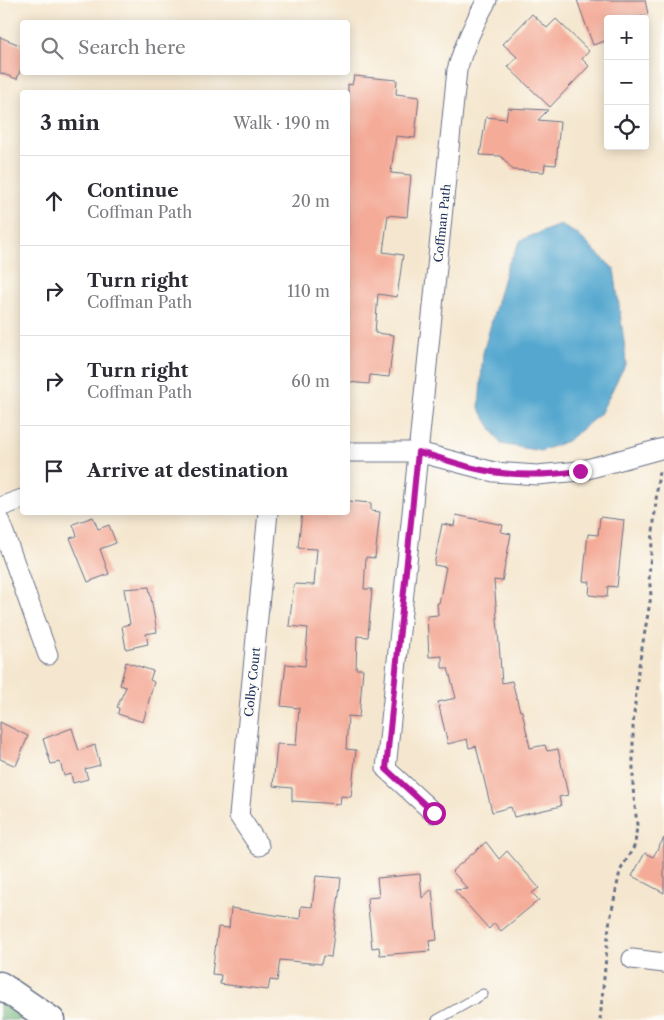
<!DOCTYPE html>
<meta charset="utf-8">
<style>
:root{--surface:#fff;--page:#f2f2f3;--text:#2b2b33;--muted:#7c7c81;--line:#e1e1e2}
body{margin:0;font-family:"Libre Caslon Text",serif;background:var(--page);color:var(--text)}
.controls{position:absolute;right:15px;top:15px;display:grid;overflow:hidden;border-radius:5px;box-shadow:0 2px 12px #0003}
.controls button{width:45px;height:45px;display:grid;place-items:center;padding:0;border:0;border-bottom:1px solid var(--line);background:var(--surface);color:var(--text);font:25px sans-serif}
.stop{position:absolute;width:15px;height:15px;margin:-11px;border:4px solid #b5179e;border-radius:50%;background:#fff}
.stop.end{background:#b5179e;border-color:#fff;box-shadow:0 1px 5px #0008}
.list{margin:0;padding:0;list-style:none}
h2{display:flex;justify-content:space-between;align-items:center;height:65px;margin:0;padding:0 20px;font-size:21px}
h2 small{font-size:16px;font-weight:400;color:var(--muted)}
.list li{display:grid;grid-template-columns:32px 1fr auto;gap:15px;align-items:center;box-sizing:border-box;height:90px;padding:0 20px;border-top:1px solid var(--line)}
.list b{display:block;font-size:19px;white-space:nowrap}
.list p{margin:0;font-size:16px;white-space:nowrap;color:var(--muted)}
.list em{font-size:16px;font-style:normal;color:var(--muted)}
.icon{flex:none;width:28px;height:28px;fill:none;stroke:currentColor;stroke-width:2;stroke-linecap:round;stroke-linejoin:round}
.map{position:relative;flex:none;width:664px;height:1020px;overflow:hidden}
.search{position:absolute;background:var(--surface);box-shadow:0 2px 12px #0003;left:20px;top:20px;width:330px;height:55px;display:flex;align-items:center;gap:12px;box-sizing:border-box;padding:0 18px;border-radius:5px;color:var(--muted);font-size:19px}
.panel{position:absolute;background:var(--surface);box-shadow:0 2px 12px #0003;left:20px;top:90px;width:330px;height:425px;border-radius:5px}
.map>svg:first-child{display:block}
.forest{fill:#69b075;stroke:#42706a}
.water{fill:#54a7cf;stroke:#386b96}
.building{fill:#f4ac99}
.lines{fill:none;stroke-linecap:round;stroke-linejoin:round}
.lane-casing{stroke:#676f86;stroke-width:11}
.street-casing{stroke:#676f86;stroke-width:21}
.secondary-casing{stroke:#676f86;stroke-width:29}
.path{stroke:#676f86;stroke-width:3;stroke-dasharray:4 4;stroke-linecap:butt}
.lane{stroke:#fff;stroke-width:9}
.street{stroke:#fff;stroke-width:19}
.secondary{stroke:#fff;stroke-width:26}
.route{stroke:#b5179e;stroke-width:6}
.labels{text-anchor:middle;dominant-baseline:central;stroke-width:5;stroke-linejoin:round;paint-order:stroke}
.street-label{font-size:12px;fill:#1b2f5e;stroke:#fdfcf7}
</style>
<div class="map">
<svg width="664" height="1020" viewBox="0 0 664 1020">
<rect width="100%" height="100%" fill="#fdfcf7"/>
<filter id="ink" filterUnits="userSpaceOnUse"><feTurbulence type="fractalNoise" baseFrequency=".02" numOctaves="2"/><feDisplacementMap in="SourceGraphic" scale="10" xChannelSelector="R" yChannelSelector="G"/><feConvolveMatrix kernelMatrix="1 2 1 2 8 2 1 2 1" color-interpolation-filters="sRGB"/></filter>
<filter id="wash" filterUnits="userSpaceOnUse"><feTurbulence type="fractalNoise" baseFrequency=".0096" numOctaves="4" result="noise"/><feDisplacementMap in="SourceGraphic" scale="20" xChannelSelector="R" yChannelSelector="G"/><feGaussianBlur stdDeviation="1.12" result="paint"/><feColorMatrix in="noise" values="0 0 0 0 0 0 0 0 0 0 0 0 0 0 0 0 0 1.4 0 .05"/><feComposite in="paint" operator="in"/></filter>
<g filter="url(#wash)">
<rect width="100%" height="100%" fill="#f5e7cf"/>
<polygon class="forest" points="0,997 33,1020 0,1020"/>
<polygon class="water" points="560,225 577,234 614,269 624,342 626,363 600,414 567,441 541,451 501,444 479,408 483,353 507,266 521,240"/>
<g id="blocks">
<g class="building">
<polygon points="577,0 645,0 648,14 635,19 608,19 608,40 593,45"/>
<polygon points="532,14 547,28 556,19 589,51 582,59 589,66 550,107 508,67 517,57 503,44"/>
<polygon points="0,37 22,46 22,65 17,79 0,73"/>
<polygon points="354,76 397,80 396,94 419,97 415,138 396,136 393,157 391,173 411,175 407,217 388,215 383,252 403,255 397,297 378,294 375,333 394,335 389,377 370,375 369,384 348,382 348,84 352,85"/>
<polygon points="508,108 548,110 538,120 560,122 556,165 545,164 544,172 513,170 501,156 480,155 486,117 506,119"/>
<polygon points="348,501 371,503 371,511 380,512 375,558 366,557 364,589 372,589 368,637 357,636 356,669 363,669 359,717 348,716 346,749 356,750 351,797 341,796 340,804 292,801 292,788 273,786 277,744 296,745 299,708 281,706 286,664 305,666 308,628 289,626 294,584 314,585 317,549 298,548 302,512 348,512"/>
<polygon points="456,515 503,525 501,532 511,534 502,581 494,580 502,683 512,681 520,711 522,711 530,748 545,745 547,751 558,749 568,795 559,797 561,806 514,817 511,807 492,812 476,746 469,748 467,739 448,744 438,702 456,698 448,668 442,668 442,656 429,657 427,616 438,615 437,603 439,603 446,567 434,565 442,524 454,526"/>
<polygon points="93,517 98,529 109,525 116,543 100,549 109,574 88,582 70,538 77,536 73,524"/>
<polygon points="600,517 624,520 617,587 608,586 607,597 589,595 590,582 583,581 588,534 598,535"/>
<polygon points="149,587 157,632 146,634 148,644 126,649 122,626 130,624 124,589"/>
<polygon points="126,662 153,671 150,680 154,682 143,722 118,714 119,708 117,707 126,687 120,685"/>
<polygon points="0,722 28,736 16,766 0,759"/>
<polygon points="72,728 79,751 95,745 100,765 85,769 88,779 73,783 71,774 64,776 60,762 51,764 43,739"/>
<polygon points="664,838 664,893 632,876 645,853 653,857"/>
<polygon points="486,842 499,859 507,851 539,888 532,893 539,900 501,931 494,923 489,929 454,890 468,889 452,871"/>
<polygon points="420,874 422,898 432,889 437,940 429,941 430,951 380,955 379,947 372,948 367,898 379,897 377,878"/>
<polygon points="316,876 341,878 331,957 323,956 321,964 280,960 277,981 270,980 268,990 220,984 221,975 212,974 218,927 229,928 231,908 300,919 301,906 312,907"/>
</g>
</g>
</g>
<g filter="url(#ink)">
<use href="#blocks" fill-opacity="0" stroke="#676f86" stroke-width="1"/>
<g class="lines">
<g class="lane-casing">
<polyline id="lane" points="437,1020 483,994"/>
</g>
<g class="street-casing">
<g id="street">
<polyline points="348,452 418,452 494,472 537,475 580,471 664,448"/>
<polyline points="0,507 22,499"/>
<polyline points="0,522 48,655"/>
<path d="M 434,813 L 386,769 L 457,70 C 464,45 474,23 487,0"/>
<polyline points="259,846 239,816 268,512"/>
<polyline points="632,959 664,963"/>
</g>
</g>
<g class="secondary-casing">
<polyline id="secondary" points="0,985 51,1020"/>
</g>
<polyline class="path" points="600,1020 609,925 620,871 635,845 637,825 633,788 633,726 638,671 651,596 649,575 659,469"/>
<use href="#lane" class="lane"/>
<use href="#street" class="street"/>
<use href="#secondary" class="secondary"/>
</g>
</g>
<g class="lines" filter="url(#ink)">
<path class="route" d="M 434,813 L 386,769 L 418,452 C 437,457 455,463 473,468 C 509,477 544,476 580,471"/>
</g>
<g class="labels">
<g class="street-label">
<text transform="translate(442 223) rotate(-84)">Coffman Path</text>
<text transform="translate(252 682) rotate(-84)">Colby Court</text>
</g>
</g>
</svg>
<div class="controls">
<button>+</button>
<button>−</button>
<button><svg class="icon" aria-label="locate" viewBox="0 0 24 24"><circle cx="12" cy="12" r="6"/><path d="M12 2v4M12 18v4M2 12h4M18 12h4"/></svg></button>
</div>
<div class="stop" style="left:434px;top:813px"></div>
<div class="stop end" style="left:580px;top:471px"></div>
<div class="search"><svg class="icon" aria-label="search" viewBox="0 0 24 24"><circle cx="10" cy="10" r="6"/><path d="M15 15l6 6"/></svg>Search here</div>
<section class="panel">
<h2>3 min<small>Walk · 190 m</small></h2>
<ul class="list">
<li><svg class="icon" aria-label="ahead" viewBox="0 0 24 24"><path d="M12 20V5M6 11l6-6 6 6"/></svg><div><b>Continue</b><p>Coffman Path</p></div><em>20 m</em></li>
<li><svg class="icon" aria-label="right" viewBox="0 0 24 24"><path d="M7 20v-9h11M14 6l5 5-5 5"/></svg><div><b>Turn right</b><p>Coffman Path</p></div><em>110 m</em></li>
<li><svg class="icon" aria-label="right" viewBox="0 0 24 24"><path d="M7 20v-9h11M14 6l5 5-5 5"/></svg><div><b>Turn right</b><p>Coffman Path</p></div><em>60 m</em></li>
<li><svg class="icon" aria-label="arrive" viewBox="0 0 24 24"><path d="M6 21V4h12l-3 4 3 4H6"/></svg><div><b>Arrive at destination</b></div></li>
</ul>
</section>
</div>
